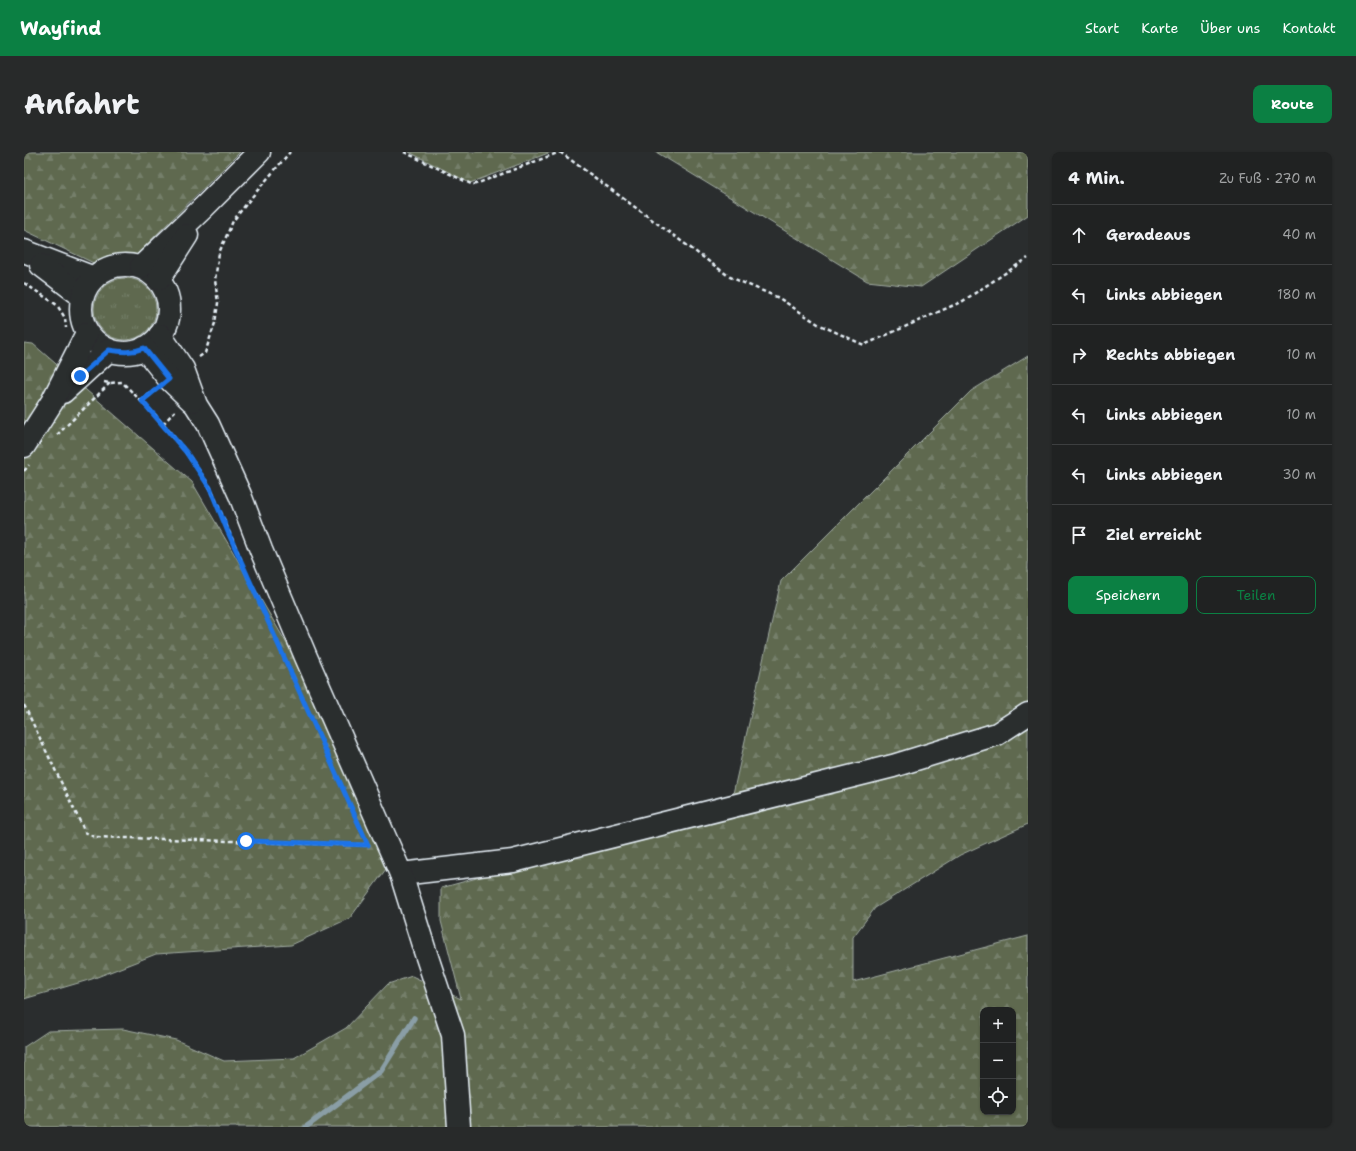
<!DOCTYPE html>
<html lang="de">
<meta charset="utf-8">
<style>
:root{--surface:#202222;--page:#282a2a;--text:#f1f3f6;--muted:#a2a4a5;--line:#3d3f40;--accent:#0b8043}
body{margin:0;font-family:"Shantell Sans",sans-serif;background:var(--page);color:var(--text)}
.controls{position:absolute;right:12px;bottom:12px;display:grid;overflow:hidden;border-radius:8px;box-shadow:0 1px 3px #0004}
.controls button{width:36px;height:36px;display:grid;place-items:center;padding:0;border:0;border-bottom:1px solid var(--line);background:var(--surface);color:var(--text);font:20px sans-serif}
.stop{position:absolute;width:12px;height:12px;margin:-9px;border:3px solid #1a73e8;border-radius:50%;background:#fff}
.stop.end{background:#1a73e8;border-color:#fff;box-shadow:0 1px 4px #0008}
.list{margin:0;padding:0;list-style:none}
h2{display:flex;justify-content:space-between;align-items:center;height:52px;margin:0;padding:0 16px;font-size:17px}
h2 small{font-size:13px;font-weight:400;color:var(--muted)}
.list li{display:grid;grid-template-columns:26px 1fr auto;gap:12px;align-items:center;box-sizing:border-box;height:60px;padding:0 16px;border-top:1px solid var(--line)}
.list b{display:block;font-size:15px;white-space:nowrap}
.list em{font-size:13px;font-style:normal;color:var(--muted)}
.actions{display:flex;gap:8px;padding:12px 16px}
.actions a{flex:1;padding:9px 0;border:1px solid var(--accent);border-radius:8px;text-align:center;font-size:14px;color:var(--accent)}
.actions .main{background:var(--accent);color:#fff}
.icon{flex:none;width:22px;height:22px;fill:none;stroke:currentColor;stroke-width:2;stroke-linecap:round;stroke-linejoin:round}
.map{position:relative;flex:none;width:1004px;height:975px;overflow:hidden;border-radius:8px}
header{display:flex;align-items:center;gap:24px;box-sizing:border-box;height:56px;padding:0 20px;background:var(--accent);color:#fff}
header strong{font-size:19px}
nav{display:flex;gap:22px;margin-inline-start:auto;font-size:14px}
.intro{display:flex;align-items:center;justify-content:space-between;box-sizing:border-box;height:96px;padding:0 24px}
h1{margin:0;font-size:28px}
.button{padding:10px 18px;border-radius:8px;background:var(--accent);color:#fff;font-size:14px;font-weight:700}
main{display:flex;gap:24px;padding:0 24px}
aside{flex:1;background:var(--surface);border-radius:8px;box-shadow:0 1px 3px #0004}
.map>svg:first-child{display:block}
.grass{fill:url(#grass-tufts);stroke:#a3ada4}
.forest{fill:url(#forest-firs);stroke:#a3ada4;fill-rule:evenodd}
.lines{fill:none;stroke-linecap:round;stroke-linejoin:round}
.stream{stroke:#8a9ea6;stroke-width:5.5}
.street-casing{stroke:#e8f1f8;stroke-width:25}
.secondary-casing{stroke:#e8f1f8;stroke-width:25}
.path{stroke:#e8f1f8;stroke-width:2.5;stroke-dasharray:4 3;stroke-linecap:butt}
.street{stroke:#2a2d2e;stroke-width:22}
.secondary{stroke:#2a2d2e;stroke-width:22}
.route{stroke:#1a73e8;stroke-width:5}
</style>
<header>
<strong>Wayfind</strong>
<nav><a>Start</a><a>Karte</a><a>Über uns</a><a>Kontakt</a></nav>
</header>
<div class="intro"><h1>Anfahrt</h1><a class="button">Route</a></div>
<main>
<div class="map">
<svg width="1004" height="975" viewBox="0 0 1004 975">
<defs>
<pattern id="grass-tufts" width="24" height="20" patternUnits="userSpaceOnUse"><rect width="24" height="20" fill="#5e6950"/><path d="M3 7l-1-3M5 7V3M7 7l1-3M15 17l-1-3M17 17v-4M19 17l1-3" fill="none" stroke="#757f6a"/></pattern>
<pattern id="forest-firs" width="22" height="20" patternUnits="userSpaceOnUse"><rect width="22" height="20" fill="#5e6950"/><path d="M5 1l3.5 6h-7zM16 11l3.5 6h-7z" fill="#757f6a"/></pattern>
</defs>
<rect width="100%" height="100%" fill="#2a2d2e"/>
<filter id="ink" filterUnits="userSpaceOnUse"><feTurbulence type="fractalNoise" baseFrequency=".025" numOctaves="2"/><feDisplacementMap in="SourceGraphic" scale="8" xChannelSelector="R" yChannelSelector="G"/><feConvolveMatrix kernelMatrix="1 2 1 2 8 2 1 2 1" color-interpolation-filters="sRGB"/></filter>
<g filter="url(#ink)">
<circle class="grass" cx="101" cy="157" r="31"/>
<g class="forest">
<polygon points="0,0 216,0 108,107 78,115 0,78"/>
<polygon points="385,0 527,0 446,31"/>
<polygon points="632,0 1004,0 1004,63 897,135 843,129"/>
<polygon points="0,191 9,192 168,330 273,509 362,717 326,766 267,793 132,802 68,827 0,847"/>
<path d="M 1004,204 L 1004,672 L 936,703 L 851,756 L 829,785 L 829,830 L 1004,784 L 1004,975 L 0,975 L 0,895 L 24,879 L 99,877 L 152,888 L 200,909 L 270,906 L 322,876 L 364,832 L 388,824 L 437,847 L 417,769 L 417,736 L 706,655 L 757,429 L 947,239 ZM 959,858 L 989,858 L 989,960 L 959,960 Z"/>
</g>
<g class="lines">
<polyline class="stream" points="282,975 357,919 390,866"/>
<g class="street-casing">
<polyline id="street" points="377,722 489,709 869,614 973,582 1004,562"/>
</g>
<g class="secondary-casing">
<g id="secondary">
<polyline points="0,99 70,126"/>
<polyline points="17,113 58,144"/>
<circle cx="101" cy="157" r="44"/>
<polyline points="117,115 179,56 235,0"/>
<polyline points="135,127 163,83"/>
<polyline points="136,183 159,217 172,253 184,272 216,343 237,398 282,505 377,722 400,796 429,883 435,975"/>
<polyline points="120,196 145,227 168,249"/>
<polyline points="39,240 85,198"/>
<polyline points="0,294 28,250 63,181"/>
</g>
</g>
<g class="path">
<polyline points="380,0 449,33 536,0"/>
<polyline points="536,0 706,125 755,146 794,172 840,193 939,149 1004,106"/>
<polyline points="0,131 33,153 41,166 42,176"/>
<polyline points="175,205 181,201 191,171 194,151 191,128 195,101 209,69 227,46 266,0"/>
<polyline points="80,230 86,231 98,230 132,264 162,300 186,335 217,408"/>
<polyline points="118,249 130,239"/>
<polyline points="139,272 151,259"/>
<polyline points="33,283 86,231"/>
<polyline points="0,319 5,313"/>
<polyline points="0,553 61,680 70,685 343,693"/>
</g>
<use href="#street" class="street"/>
<use href="#secondary" class="secondary"/>
</g>
</g>
<g class="lines" filter="url(#ink)">
<path class="route" d="M 56,224 L 85,198 C 98,200 108,201 120,196 L 145,227 L 118,249 L 162,300 L 186,336 L 204,380 L 344,693 L 222,689"/>
</g>
</svg>
<div class="controls">
<button>+</button>
<button>−</button>
<button><svg class="icon" aria-label="locate" viewBox="0 0 24 24"><circle cx="12" cy="12" r="6"/><path d="M12 2v4M12 18v4M2 12h4M18 12h4"/></svg></button>
</div>
<div class="stop" style="left:222px;top:689px"></div>
<div class="stop end" style="left:56px;top:224px"></div>
</div>
<aside>
<h2>4 Min.<small>Zu Fuß · 270 m</small></h2>
<ul class="list">
<li><svg class="icon" aria-label="ahead" viewBox="0 0 24 24"><path d="M12 20V5M6 11l6-6 6 6"/></svg><div><b>Geradeaus</b></div><em>40 m</em></li>
<li><svg class="icon" aria-label="left" viewBox="0 0 24 24"><path d="M17 20v-9H6M10 6l-5 5 5 5"/></svg><div><b>Links abbiegen</b></div><em>180 m</em></li>
<li><svg class="icon" aria-label="right" viewBox="0 0 24 24"><path d="M7 20v-9h11M14 6l5 5-5 5"/></svg><div><b>Rechts abbiegen</b></div><em>10 m</em></li>
<li><svg class="icon" aria-label="left" viewBox="0 0 24 24"><path d="M17 20v-9H6M10 6l-5 5 5 5"/></svg><div><b>Links abbiegen</b></div><em>10 m</em></li>
<li><svg class="icon" aria-label="left" viewBox="0 0 24 24"><path d="M17 20v-9H6M10 6l-5 5 5 5"/></svg><div><b>Links abbiegen</b></div><em>30 m</em></li>
<li><svg class="icon" aria-label="arrive" viewBox="0 0 24 24"><path d="M6 21V4h12l-3 4 3 4H6"/></svg><div><b>Ziel erreicht</b></div></li>
</ul>
<div class="actions"><a class="main">Speichern</a><a>Teilen</a></div>
</aside>
</main>
